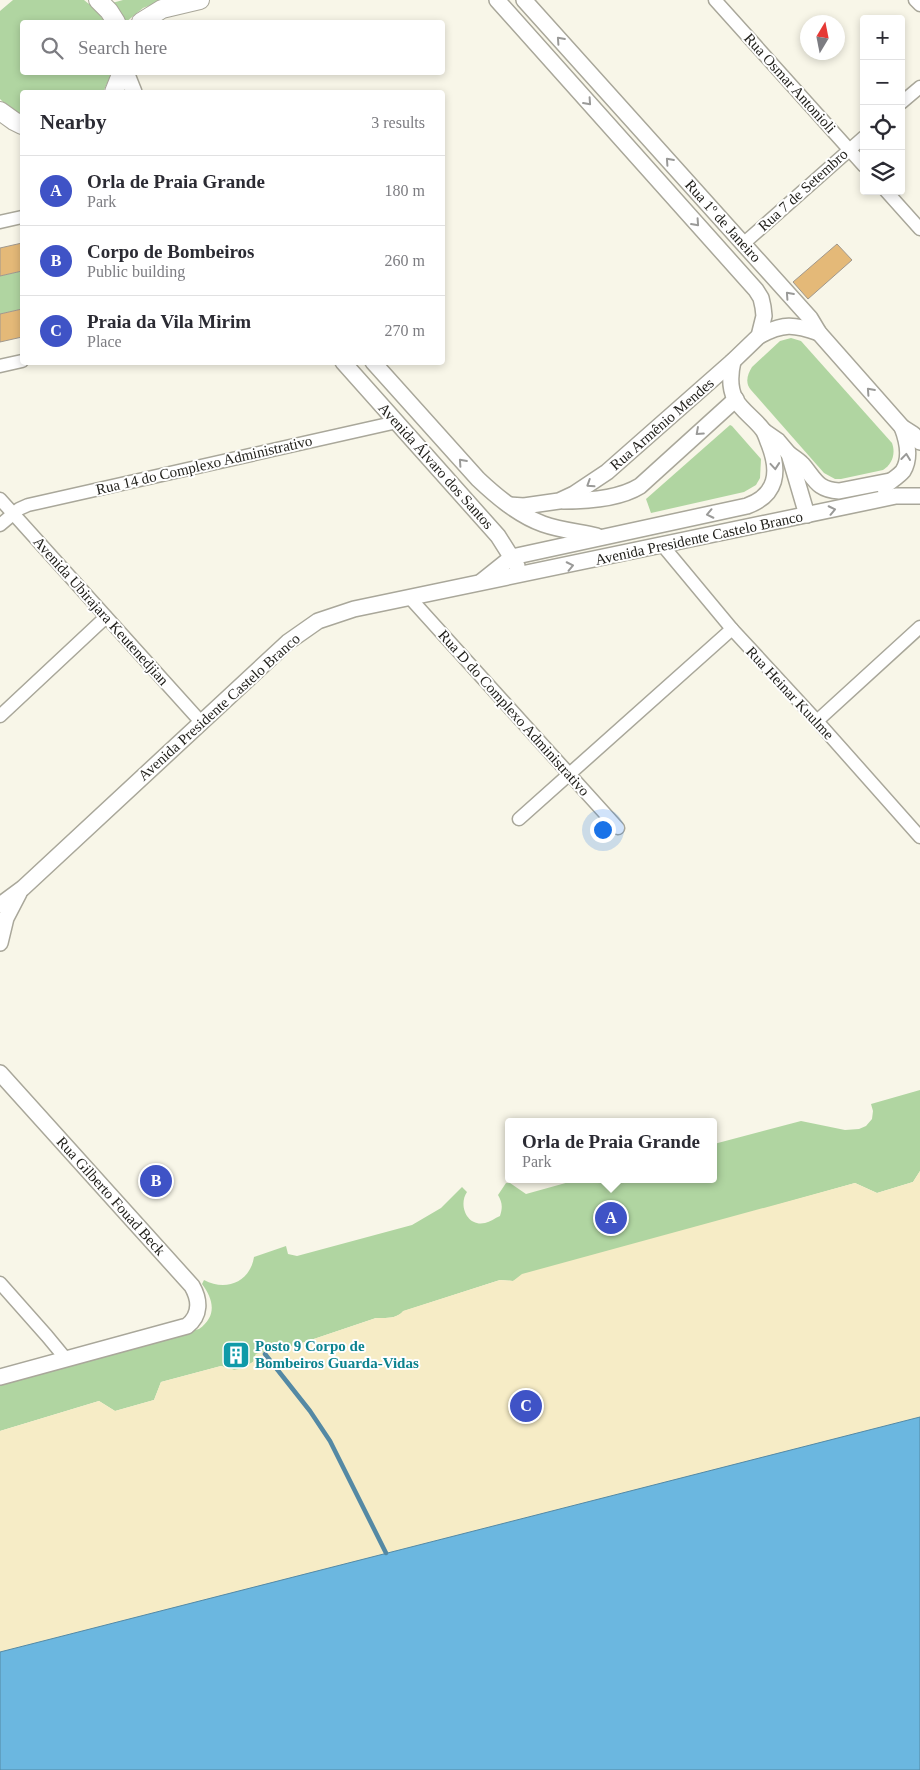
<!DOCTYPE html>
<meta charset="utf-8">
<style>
:root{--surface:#fff;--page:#f7f7f7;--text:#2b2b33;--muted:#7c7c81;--line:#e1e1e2;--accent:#3f53c6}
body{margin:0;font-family:"Times New Roman",serif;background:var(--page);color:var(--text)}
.controls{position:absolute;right:15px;top:15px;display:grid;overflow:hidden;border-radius:5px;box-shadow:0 2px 8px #0003}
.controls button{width:45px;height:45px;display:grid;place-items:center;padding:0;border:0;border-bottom:1px solid var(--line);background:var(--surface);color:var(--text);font:25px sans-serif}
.compass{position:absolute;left:800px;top:15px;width:45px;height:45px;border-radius:50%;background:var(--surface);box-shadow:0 2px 8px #0003;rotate:10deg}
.you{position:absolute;left:602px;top:829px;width:18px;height:18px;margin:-12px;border:4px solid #fff;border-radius:50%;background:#1a73e8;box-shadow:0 0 0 8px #1a73e833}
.badge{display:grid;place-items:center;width:32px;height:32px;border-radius:50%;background:var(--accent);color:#fff;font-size:16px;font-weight:700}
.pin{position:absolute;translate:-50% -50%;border:2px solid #fff;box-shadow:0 1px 5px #0006}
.popup{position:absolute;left:505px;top:1118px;width:212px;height:65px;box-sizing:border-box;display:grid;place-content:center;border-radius:5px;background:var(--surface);filter:drop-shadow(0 1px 4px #0005);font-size:16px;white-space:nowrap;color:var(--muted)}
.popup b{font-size:19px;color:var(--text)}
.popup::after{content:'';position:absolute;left:50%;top:100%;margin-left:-10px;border:10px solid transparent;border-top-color:var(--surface)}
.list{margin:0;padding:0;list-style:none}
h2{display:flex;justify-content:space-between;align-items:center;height:65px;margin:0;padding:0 20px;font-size:21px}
h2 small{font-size:16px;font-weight:400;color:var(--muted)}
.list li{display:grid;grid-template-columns:32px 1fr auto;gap:15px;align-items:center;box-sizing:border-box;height:70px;padding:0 20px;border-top:1px solid var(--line)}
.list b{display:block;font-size:19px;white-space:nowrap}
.list p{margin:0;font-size:16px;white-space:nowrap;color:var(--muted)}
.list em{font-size:16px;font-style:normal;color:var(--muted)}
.icon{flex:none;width:28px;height:28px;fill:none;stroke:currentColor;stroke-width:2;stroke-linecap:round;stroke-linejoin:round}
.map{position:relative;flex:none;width:920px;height:1770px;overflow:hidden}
.search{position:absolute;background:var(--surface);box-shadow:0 2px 8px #0003;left:20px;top:20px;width:425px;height:55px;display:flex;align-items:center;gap:12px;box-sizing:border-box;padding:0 18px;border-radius:5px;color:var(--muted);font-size:19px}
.panel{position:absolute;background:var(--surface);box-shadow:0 2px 8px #0003;left:20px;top:90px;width:425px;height:275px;border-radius:5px}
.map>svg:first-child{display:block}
.green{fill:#b0d5a1}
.sand{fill:#f6ecc6}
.water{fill:#6bb7e0;stroke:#5489a4}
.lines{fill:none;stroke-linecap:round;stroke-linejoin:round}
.stream{stroke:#5489a4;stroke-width:4.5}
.building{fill:#e4b978;stroke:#a0988d}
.minor-casing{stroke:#a9a79a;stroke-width:15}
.tertiary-casing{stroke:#a9a79a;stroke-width:18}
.secondary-casing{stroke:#a9a79a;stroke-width:20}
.minor{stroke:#fff;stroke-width:12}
.tertiary{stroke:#fff;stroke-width:15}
.secondary{stroke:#fff;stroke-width:18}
.oneway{stroke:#9a9a98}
.labels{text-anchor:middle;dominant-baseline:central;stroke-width:4;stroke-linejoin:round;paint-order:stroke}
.street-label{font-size:15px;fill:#1f1e19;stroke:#fff}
.culture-label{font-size:15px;font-weight:bold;fill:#0d838f;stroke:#fff;text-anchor:start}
</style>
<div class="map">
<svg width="920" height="1770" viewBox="0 0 920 1770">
<rect width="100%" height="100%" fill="#f8f6e8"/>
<g class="green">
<polygon points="13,0 84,0 96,10 105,22 22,22 22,72 112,73 103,92 22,92 22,115 8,107 0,99 0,11"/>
<polygon points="123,0 164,0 143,8 126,22 124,22 112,3"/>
<polygon points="22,271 22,309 0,314 0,276"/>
<path d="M 791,338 L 801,341 L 892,443 C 896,454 892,464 883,470 L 841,479 L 835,479 L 824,473 L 751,390 C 745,383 747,375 752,367 L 780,341 Z"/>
<polygon points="730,425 732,426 761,459 760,478 756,485 744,492 651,513 646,499"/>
<path d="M 920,1090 L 920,1171 L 913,1182 L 877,1193 L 855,1183 L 519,1278 L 513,1281 L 500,1280 L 404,1311 C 396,1319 387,1318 376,1318 L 296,1345 L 256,1354 L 253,1362 L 241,1369 L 234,1370 L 221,1366 L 161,1382 L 154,1400 L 115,1411 L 99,1401 L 0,1431 L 0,1383 L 199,1329 C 217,1316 214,1300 202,1284 L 204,1280 C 226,1292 250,1282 254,1257 L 286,1246 L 288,1254 L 297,1256 L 412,1225 L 441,1208 L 462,1187 L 467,1192 C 458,1205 467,1227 485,1223 C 490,1222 495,1218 500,1216 C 503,1207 502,1202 498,1195 L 506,1183 L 510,1183 L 526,1194 L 580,1179 L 714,1179 L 714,1144 L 801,1121 L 845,1130 L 859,1129 L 866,1126 L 872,1119 L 873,1111 L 871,1104 Z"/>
</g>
<path class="sand" d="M 920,1171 L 920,1417 L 0,1652 L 0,1431 L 99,1401 L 115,1411 L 154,1400 L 161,1382 L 221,1366 L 234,1370 L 241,1369 L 253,1362 L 256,1354 L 296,1345 L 376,1318 C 387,1318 396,1319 403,1311 L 500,1280 L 513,1281 L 522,1274 L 855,1183 L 877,1193 L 913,1182 Z"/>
<polygon class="water" points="920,1417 920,1770 0,1770 0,1652"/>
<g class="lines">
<polyline class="stream" points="265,1354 310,1411 330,1441 386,1553"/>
</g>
<g class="building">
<polygon points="22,243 22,271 0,276 0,248"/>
<polygon points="837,244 852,260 808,299 793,282"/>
<polygon points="22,309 22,337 0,342 0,314"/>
<polygon points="240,1344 246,1360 232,1366 227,1353 229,1349"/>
</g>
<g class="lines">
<g class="minor-casing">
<g id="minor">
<polyline points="715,0 864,166"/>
<polyline points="915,0 920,5"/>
<polyline points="901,103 920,87"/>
<polyline points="886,191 920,229"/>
<polyline points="0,222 22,217"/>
<polyline points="743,244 864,137"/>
<polyline points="0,366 22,361"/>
<polyline points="0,499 201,722"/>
<polyline points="0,525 19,509 28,505 397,422"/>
<polyline points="663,546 732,629 817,721 920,837"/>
<polyline points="410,598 618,828"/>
<polyline points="0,716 106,617"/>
<polyline points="817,721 920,627"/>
<polyline points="519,819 732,629"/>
<polyline points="0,1283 47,1336 66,1359"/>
</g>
</g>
<g class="tertiary-casing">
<g id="tertiary">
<polyline points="497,0 756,290 761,298 763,307 764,316 759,336 733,361 607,472 574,494 559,501 524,506 509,505"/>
<polyline points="524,0 810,318 819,333 902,427 913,434 920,442"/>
<polyline points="126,72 134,92"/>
<path d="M 759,336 C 783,323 794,324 819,333"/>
<polyline points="343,362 498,536 517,566"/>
<path d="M 373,362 L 478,479 C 496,496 518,515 543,524 C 560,530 579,532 597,536"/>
<polyline points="765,432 778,441 789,454 807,515"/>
<path d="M 789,454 C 793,457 798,460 802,464 C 815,479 817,490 839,491 L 890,481"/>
<path d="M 884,487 C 890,481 898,477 903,471 C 911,458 907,440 902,427"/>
<path d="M 563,501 C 588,501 619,499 640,486 L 736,399"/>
<path d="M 482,581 L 512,557 L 747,506 C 777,495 780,472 769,444 C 767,440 766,434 763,430 C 755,419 742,411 735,399 C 729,387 730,374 733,361"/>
<polyline points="0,905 23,888 288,642 318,621 354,609 896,496 920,496"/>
<polyline points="0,943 6,918 19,893"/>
<path d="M 0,1073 L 192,1286 C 200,1300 201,1315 187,1326 L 0,1377"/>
</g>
</g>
<g class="secondary-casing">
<g id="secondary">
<polyline points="98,0 109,11 116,22"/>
<polyline points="141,22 162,9 200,0"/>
<polyline points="114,92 122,72"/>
<polyline points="0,111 14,121 22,125"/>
</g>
</g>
<use href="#minor" class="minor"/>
<use href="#tertiary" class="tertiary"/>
<use href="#secondary" class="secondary"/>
</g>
<defs><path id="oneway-chevron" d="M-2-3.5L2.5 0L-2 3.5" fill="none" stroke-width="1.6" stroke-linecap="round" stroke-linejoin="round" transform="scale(1.25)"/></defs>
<g class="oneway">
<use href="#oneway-chevron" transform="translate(560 40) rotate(-132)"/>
<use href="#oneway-chevron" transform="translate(588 102) rotate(48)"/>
<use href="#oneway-chevron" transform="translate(669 161) rotate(-132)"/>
<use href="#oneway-chevron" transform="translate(696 223) rotate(48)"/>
<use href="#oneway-chevron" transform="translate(789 295) rotate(-132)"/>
<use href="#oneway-chevron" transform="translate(870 391) rotate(-132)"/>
<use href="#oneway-chevron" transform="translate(699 432) rotate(138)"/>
<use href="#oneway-chevron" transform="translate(906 457) rotate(-83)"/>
<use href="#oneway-chevron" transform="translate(462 462) rotate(-132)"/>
<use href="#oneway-chevron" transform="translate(775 466) rotate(85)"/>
<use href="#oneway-chevron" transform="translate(590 484) rotate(147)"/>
<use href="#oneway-chevron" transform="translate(832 510) rotate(-12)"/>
<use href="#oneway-chevron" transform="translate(710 514) rotate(168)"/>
<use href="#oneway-chevron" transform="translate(570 566) rotate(-12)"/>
</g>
<defs>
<g id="building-square" transform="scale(1.4375)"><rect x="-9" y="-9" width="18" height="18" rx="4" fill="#0f9aa8" stroke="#fff"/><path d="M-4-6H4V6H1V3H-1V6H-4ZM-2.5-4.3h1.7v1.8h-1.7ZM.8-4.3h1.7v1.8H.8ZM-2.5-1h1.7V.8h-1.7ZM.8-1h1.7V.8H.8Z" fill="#fff"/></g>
</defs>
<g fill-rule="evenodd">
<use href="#building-square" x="236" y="1355"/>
</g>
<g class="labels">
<g class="street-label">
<text transform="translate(790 83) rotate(48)">Rua Osmar Antonioli</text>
<text transform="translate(803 190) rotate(-42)">Rua 7 de Setembro</text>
<text transform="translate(723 221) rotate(48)">Rua 1º de Janeiro</text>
<text transform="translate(662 424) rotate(-41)">Rua Armênio Mendes</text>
<text transform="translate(204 465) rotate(-13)">Rua 14 do Complexo Administrativo</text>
<text transform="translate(436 466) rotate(48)">Avenida Álvaro dos Santos</text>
<text transform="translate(699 538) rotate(-12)">Avenida Presidente Castelo Branco</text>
<text transform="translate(101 611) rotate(48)">Avenida Ubirajara Keutenedjian</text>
<text transform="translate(790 693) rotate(47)">Rua Heinar Kuulme</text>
<text transform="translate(219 707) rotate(-42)">Avenida Presidente Castelo Branco</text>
<text transform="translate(514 713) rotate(48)">Rua D do Complexo Administrativo</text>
<text transform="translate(111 1196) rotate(48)">Rua Gilberto Fouad Beck</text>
</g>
<g class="culture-label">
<text x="255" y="1346">Posto 9 Corpo de<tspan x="255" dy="17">Bombeiros Guarda-Vidas</tspan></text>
</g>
</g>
</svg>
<div class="controls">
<button>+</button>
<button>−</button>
<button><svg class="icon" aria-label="locate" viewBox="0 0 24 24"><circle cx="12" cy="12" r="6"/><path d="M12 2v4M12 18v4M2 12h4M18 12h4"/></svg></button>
<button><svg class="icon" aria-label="layers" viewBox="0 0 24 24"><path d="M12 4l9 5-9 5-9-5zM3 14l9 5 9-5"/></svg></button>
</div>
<svg class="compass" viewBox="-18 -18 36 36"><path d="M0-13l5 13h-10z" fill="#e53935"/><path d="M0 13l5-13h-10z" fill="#7c7c81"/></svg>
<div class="you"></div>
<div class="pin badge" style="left:611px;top:1218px">A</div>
<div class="popup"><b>Orla de Praia Grande</b>Park</div>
<div class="pin badge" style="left:156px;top:1181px">B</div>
<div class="pin badge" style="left:526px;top:1406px">C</div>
<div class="search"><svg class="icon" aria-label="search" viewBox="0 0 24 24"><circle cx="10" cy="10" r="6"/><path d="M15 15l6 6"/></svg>Search here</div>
<section class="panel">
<h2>Nearby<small>3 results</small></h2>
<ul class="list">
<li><span class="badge">A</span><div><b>Orla de Praia Grande</b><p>Park</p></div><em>180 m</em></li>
<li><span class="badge">B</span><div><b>Corpo de Bombeiros</b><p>Public building</p></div><em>260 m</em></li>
<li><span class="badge">C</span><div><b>Praia da Vila Mirim</b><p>Place</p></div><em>270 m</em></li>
</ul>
</section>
</div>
